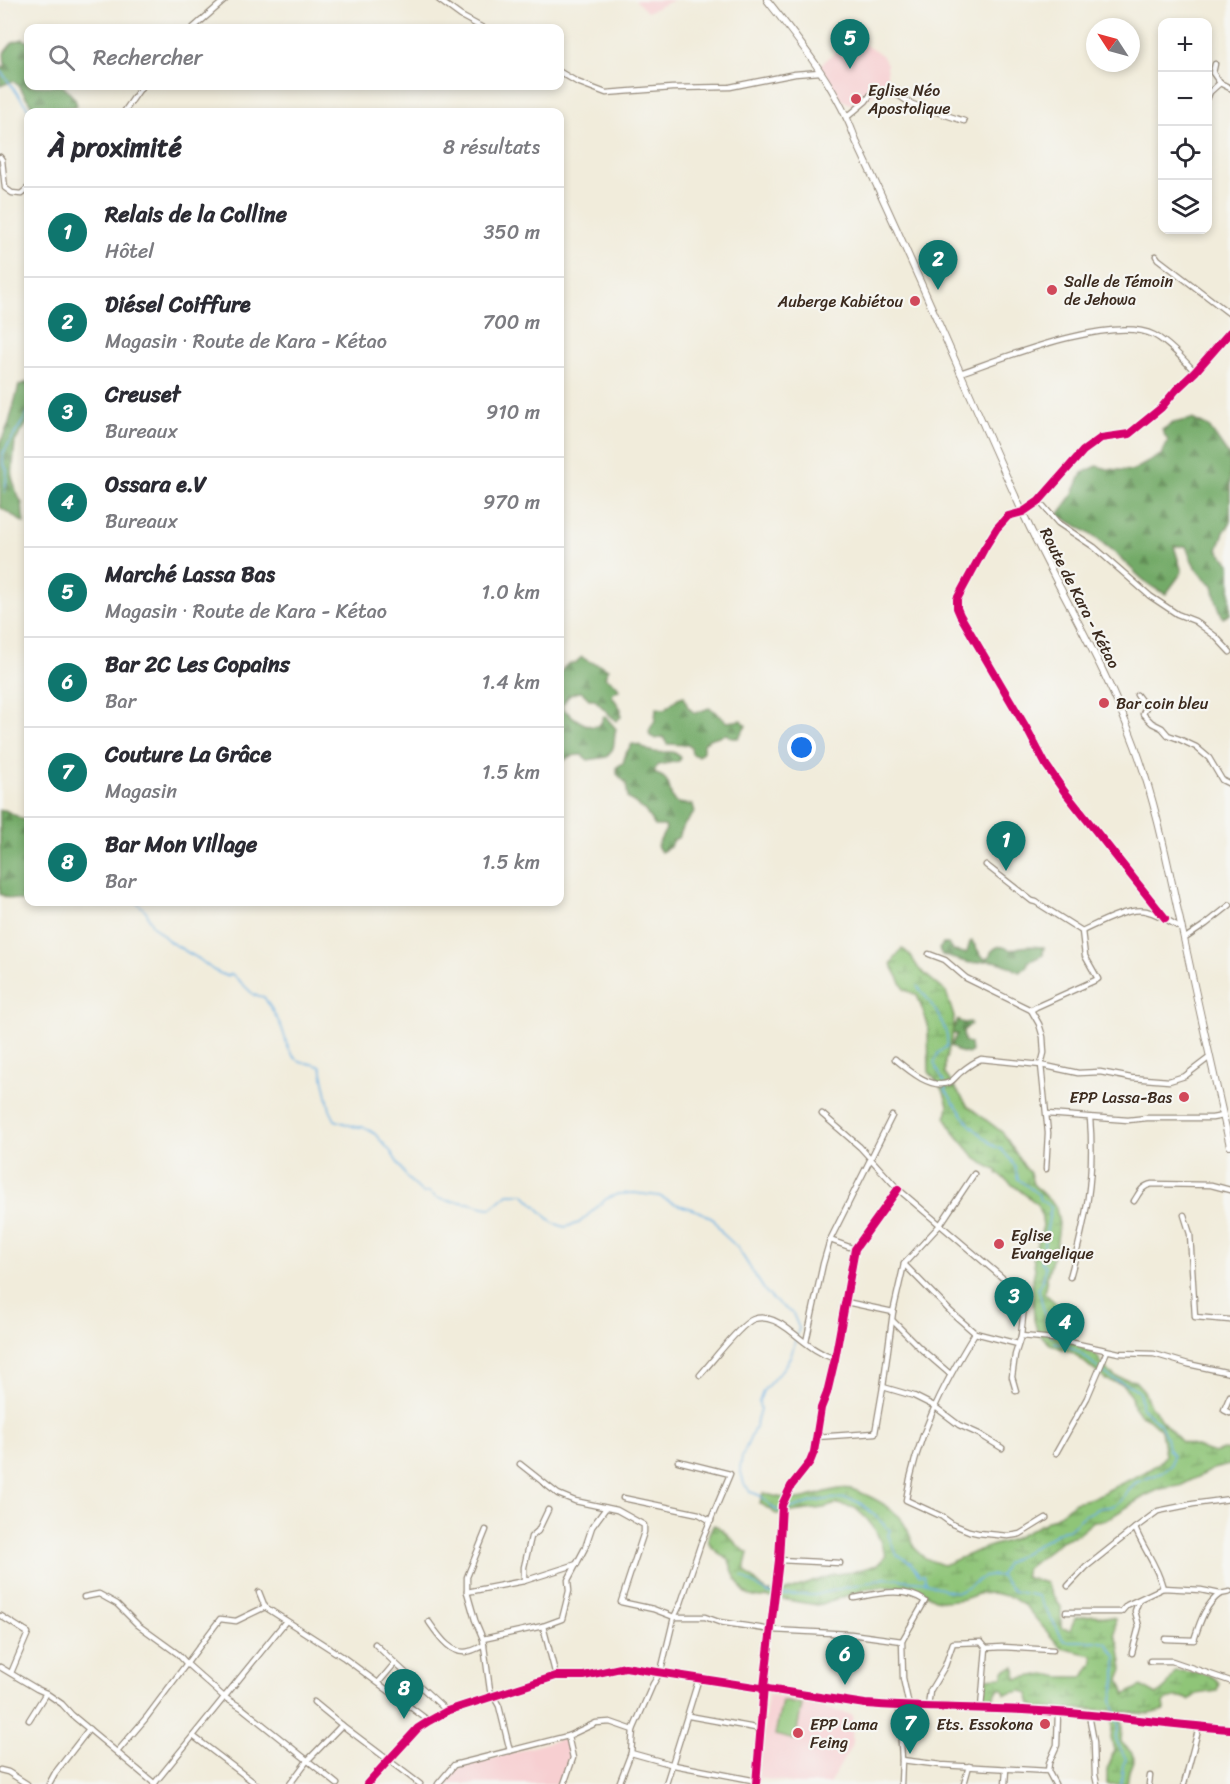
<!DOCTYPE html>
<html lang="fr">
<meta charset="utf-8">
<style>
:root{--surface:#fff;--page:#f2f2f3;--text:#2b2b33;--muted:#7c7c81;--line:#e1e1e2;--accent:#0f766e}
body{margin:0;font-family:Sriracha,sans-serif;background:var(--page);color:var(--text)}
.controls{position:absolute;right:18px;top:18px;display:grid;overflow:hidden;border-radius:12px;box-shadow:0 3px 9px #0003}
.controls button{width:54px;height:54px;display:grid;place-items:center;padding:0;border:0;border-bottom:2px solid var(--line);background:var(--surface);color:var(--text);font:30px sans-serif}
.compass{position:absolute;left:1086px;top:18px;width:54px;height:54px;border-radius:50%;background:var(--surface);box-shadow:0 3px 9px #0003;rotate:306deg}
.you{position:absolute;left:802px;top:748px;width:21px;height:21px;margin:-15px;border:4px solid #fff;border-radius:50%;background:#1a73e8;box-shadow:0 0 0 9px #1a73e833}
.badge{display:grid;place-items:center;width:39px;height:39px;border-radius:50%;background:var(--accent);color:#fff;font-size:20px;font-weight:700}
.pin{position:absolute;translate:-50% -50px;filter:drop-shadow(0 2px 3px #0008)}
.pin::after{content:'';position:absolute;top:32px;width:21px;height:18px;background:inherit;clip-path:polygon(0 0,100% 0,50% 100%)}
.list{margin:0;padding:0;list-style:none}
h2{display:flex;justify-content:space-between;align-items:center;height:78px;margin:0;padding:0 24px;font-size:26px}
h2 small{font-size:20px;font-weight:400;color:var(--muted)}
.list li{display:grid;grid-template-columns:39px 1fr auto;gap:18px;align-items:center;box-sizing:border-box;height:90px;padding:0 24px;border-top:2px solid var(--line)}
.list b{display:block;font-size:22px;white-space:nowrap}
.list p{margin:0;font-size:20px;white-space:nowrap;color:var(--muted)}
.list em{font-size:20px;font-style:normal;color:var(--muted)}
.icon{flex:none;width:33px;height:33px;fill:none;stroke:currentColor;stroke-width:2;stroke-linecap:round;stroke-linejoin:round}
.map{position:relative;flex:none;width:1230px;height:1784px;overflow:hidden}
.search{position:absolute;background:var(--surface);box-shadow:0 3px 9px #0003;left:24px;top:24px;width:540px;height:66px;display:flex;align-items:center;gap:15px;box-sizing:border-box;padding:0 21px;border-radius:12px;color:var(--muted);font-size:22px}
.panel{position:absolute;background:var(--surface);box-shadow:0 3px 9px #0003;left:24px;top:108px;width:540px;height:798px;border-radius:12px}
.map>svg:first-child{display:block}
.built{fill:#f7cfd1}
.forest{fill:url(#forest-firs);stroke:#576a43;stroke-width:1.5}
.wetland{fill:url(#wetland-marsh);stroke:#65784b;stroke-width:1.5}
.pitch{fill:#8fc578;stroke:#65784b;stroke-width:1.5}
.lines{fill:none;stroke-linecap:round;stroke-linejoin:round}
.stream{stroke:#6eb1e3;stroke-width:1.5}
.minor-casing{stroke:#968b7c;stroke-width:7}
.major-casing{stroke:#968b7c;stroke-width:8}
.minor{stroke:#fff;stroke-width:4.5}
.major{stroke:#fff;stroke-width:6}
.cycleway-casing{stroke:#f6f6f2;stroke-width:11}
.cycleway{stroke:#d6006c;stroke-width:8}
.poi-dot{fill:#d1495b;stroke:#f6f6f2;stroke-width:2}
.labels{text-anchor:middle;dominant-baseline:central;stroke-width:4.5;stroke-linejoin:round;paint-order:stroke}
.poi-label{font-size:16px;fill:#3b2a1e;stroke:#f6f6f2;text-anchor:start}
.street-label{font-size:16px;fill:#3b2a1e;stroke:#f6f6f2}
</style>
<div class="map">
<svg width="1230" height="1784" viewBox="0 0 1230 1784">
<defs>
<pattern id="forest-firs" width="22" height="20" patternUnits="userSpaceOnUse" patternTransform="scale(1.5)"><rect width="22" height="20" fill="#73aa68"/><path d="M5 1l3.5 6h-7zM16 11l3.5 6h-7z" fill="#608b55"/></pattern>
<pattern id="wetland-marsh" width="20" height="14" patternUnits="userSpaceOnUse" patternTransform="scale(1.5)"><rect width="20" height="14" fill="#8fc578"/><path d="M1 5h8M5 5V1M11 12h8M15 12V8" fill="none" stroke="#76a062"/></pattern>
</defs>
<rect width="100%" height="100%" fill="#f6f6f2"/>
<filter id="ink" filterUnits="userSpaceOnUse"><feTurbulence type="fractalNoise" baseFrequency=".0167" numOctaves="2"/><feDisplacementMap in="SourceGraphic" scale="12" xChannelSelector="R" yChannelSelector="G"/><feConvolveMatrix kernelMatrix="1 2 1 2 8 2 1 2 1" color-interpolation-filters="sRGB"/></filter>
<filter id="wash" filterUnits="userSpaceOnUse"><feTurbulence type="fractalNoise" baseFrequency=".008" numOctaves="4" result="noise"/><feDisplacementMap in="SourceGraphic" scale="24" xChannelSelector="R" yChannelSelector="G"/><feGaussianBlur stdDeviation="1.35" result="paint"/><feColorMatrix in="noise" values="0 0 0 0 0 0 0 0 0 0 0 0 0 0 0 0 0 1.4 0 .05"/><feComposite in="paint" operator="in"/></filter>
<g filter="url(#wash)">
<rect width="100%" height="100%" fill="#f1ecdb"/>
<g class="built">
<polygon points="635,0 674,0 647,12"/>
<polygon points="856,40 882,55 887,64 887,78 877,92 860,103 852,105 840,99 820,65 838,50 845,41"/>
<polygon points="768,1694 853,1715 852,1745 829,1784 799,1784 758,1778"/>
<polygon points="564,1738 570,1756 561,1784 441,1784 454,1769"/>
</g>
<g class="forest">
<polygon points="23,39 28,42 28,86 63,86 75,99 77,106 61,108 60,112 31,112 32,106 19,86 13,81 0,86 0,65 5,68 4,53 13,42"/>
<polygon points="28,382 28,422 15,442 12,477 17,494 22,503 24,523 0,507 0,443 9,423 19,385"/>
<path d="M 1192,419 L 1209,427 L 1230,457 L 1230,524 L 1224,532 L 1218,550 L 1230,564 L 1230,614 L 1223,618 L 1216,600 L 1213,585 C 1197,573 1193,565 1186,546 L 1174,546 L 1182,572 L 1166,594 C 1144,585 1134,570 1116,554 C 1099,539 1079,526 1058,515 L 1072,496 L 1082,473 L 1097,466 L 1108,469 L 1132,471 L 1161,455 L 1168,441 L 1162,430 L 1173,423 Z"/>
<path d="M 582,657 C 590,664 599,663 608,669 L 605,677 L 617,685 L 619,690 L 614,692 L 612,696 L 621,709 L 621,717 L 616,721 L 594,699 L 589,699 L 582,692 C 572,692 565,698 562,708 C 569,714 589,732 599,725 C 602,723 602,719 604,716 L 606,717 L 616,729 C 612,742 618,744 607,757 L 588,760 L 582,755 C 571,755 566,757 560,766 L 560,674 C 564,666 567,663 575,663 Z"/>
<path d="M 684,696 C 687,705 687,709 696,713 L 709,708 L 715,711 L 727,722 L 742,720 L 746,726 L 738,738 L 732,738 L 726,734 L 709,739 L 703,745 L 703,752 L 698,756 L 692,754 L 691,748 L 688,745 L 667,744 L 663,737 L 656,739 L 650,736 L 649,731 L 655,720 L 656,708 L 665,709 L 678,698 Z"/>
<path d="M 632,744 C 645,745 640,747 650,751 C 662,756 671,746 681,758 L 679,761 L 658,765 L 654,771 L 656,774 C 673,779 667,790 674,801 C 678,805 688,803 693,805 L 695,812 L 684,825 L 679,837 L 672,841 L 670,847 L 661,852 L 657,846 L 666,829 L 665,826 L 655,826 L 645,811 L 628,798 L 626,783 L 617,774 L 617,767 L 623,763 L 626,753 Z"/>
<polygon points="0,810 5,810 28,822 28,902 48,902 43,905 8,898 0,894"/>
<path d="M 972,941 L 982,957 L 986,959 L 990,956 L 991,952 C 999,944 1001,946 1011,950 C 1023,945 1032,946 1044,947 L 1043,955 L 1028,962 L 1027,967 L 1019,972 C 1010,966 997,960 986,961 C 981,961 977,963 971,963 C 962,962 951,958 942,955 L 939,949 L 943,944 L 948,944 L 954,951 L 965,953 L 967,952 L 970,942 Z"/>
<polygon points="958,1020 963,1023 970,1022 971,1024 963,1031 964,1041 970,1044 971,1052 968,1054 957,1051 951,1046 957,1034 950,1034 951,1030 954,1027"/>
</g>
<path class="wetland" d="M 902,948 L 910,955 L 919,969 L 946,992 L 954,1017 L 952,1038 L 945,1061 L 945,1074 L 968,1106 L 1003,1133 L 1024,1166 L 1030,1173 L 1033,1184 L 1056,1207 L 1059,1224 L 1056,1247 L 1048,1273 L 1044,1293 C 1063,1308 1067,1312 1066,1337 L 1097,1356 L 1106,1369 L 1116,1377 L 1135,1381 L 1144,1391 L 1150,1406 L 1155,1410 L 1160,1419 L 1182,1442 L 1214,1453 L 1223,1450 L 1230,1451 L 1230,1465 L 1213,1469 L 1180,1486 L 1160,1489 L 1145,1496 L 1106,1520 L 1094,1521 L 1078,1534 L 1061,1541 L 1026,1569 L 1024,1577 L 1046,1583 L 1050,1592 L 1061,1607 L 1061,1628 L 1070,1630 L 1075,1618 L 1093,1615 L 1115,1618 L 1115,1635 L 1119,1644 L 1123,1669 L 1119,1679 L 1125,1695 L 1141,1686 L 1157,1695 L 1167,1686 L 1175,1671 C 1189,1672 1211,1671 1219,1683 L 1217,1691 L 1197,1694 L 1189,1700 C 1179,1695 1173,1696 1164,1702 L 1165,1710 L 1150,1714 L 1120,1712 L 1122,1725 L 1121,1742 L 1131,1752 L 1134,1758 L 1129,1771 L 1127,1784 L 1107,1784 L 1107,1769 L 1110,1763 L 1114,1750 L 1111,1738 L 1114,1710 L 1037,1708 L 1031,1704 L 1028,1693 L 1022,1691 L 1005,1694 L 1004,1690 L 999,1688 L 993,1698 L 989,1701 L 984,1697 L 985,1678 L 1002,1677 L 1005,1670 L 1015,1667 L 1016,1679 L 1045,1674 L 1060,1677 L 1084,1677 L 1093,1662 L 1092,1655 L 1061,1648 L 1026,1607 L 1011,1597 L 993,1593 L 978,1594 L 964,1599 L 946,1601 L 935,1599 L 920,1591 L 905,1587 L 883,1587 L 870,1588 L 818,1605 L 767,1597 C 742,1603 735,1578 729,1560 C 714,1550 700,1543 714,1525 C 729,1531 734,1546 748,1553 L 745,1565 L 745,1571 L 767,1592 L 780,1593 L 836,1574 L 852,1572 L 877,1565 L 886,1556 L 876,1531 L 867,1519 L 855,1508 L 837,1504 L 824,1508 L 776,1514 L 760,1503 L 763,1493 C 774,1496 784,1499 795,1499 C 812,1499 838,1484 854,1490 C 873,1497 896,1508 906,1527 C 911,1536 913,1549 921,1555 C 927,1560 936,1562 943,1565 L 982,1549 L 1013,1539 L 1057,1516 L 1075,1502 L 1092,1498 L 1145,1472 L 1158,1464 L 1165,1456 L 1161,1430 L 1149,1419 L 1139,1414 L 1133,1406 L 1130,1393 L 1122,1384 L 1106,1380 L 1073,1353 L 1050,1344 L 1038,1333 L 1034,1320 L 1032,1283 L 1035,1269 L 1033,1256 L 1043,1226 L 1041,1212 L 1036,1203 L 997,1173 L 998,1171 L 986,1165 L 974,1156 L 953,1131 L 946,1118 L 948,1105 L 943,1090 L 929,1072 L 928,1025 L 917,995 L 905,990 L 891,964 Z"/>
<polygon class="pitch" points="782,1701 802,1705 795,1740 775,1735"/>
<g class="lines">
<g class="stream">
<polyline points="0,70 31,112"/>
<polyline points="5,492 7,470 3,464 3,453 28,413"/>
<path d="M 136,902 L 146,911 L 152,925 L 170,942 L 199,959 L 213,970 L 226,976 L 232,974 L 254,995 L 264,997 C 270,1006 276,1016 281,1026 C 286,1037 286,1052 298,1060 C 305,1064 314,1063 321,1067 L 330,1110 L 335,1120 L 355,1127 L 364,1127 L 375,1134 L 391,1152 L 407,1178 L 423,1193 L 429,1192 C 442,1204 457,1200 472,1204 C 481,1206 482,1208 492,1208 L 508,1194 L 524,1194 L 553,1223 L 565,1227 L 579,1223 L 606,1199 L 618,1194 L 634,1193 L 659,1196 L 673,1203 L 701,1212 L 714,1220 L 723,1234 L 737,1247 L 765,1291 L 773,1300 L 793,1314 L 799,1328 L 791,1355 L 784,1367 L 763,1391 L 759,1402 L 760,1410 L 755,1427 L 742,1457 L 740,1468 L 744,1484 L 751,1492 L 761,1496 L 773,1508 L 779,1511"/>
<path d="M 917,986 C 928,998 951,1029 947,1046 L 938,1053 L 934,1063 L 944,1082"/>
<path d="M 945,1087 L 946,1091 L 970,1125 L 994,1146 L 1001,1149 L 1011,1160 L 1015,1167 L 1018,1179 L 1039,1195 L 1039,1199 L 1051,1207 L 1044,1245 L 1045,1251 L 1041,1262 L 1045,1266 L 1044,1276 L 1038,1288 C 1043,1304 1045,1322 1052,1337"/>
<path d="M 1054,1342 C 1072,1345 1085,1356 1098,1368"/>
<path d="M 784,1511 C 801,1504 840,1493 858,1502 C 871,1510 879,1521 890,1530 L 888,1535 L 897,1555 L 911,1563 L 919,1575 L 924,1575 L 926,1582"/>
<path d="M 742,1576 L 767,1593 L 778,1595 L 815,1595 L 885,1578 L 926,1582 L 944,1590 L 958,1592 L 967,1588 L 984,1576 L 992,1575 L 1000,1576 L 1013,1591 L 1038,1596 C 1042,1604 1046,1611 1051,1619 C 1056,1625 1059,1634 1064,1641 L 1096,1641 L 1106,1643 L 1116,1656 L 1116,1679 L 1112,1700 L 1116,1715"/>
<path d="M 1000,1576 L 1006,1563 L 1063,1530 L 1069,1529 L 1085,1515 L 1099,1508 L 1114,1506 L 1121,1500 L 1135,1483 L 1163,1472 L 1171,1465 L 1173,1455 L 1168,1449 L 1166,1437 L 1160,1424 L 1141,1407 C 1142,1384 1129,1387 1114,1379 C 1110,1377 1106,1374 1102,1371"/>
<polyline points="1116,1720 1119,1724 1116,1740 1126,1759 1123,1765 1121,1784"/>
</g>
</g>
</g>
<g filter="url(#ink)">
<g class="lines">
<g class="minor-casing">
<g id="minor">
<polyline points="439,0 461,16 483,28"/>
<polyline points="193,28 225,0"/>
<polyline points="1215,64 1213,73 1220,83"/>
<polyline points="560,72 577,82 606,93 672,88 730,87 795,74 820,72"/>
<polyline points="1208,97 1210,92 1220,83 1230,88"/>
<polyline points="124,112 142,86"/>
<polyline points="846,118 866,101 874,90 893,92 912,104 964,121"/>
<polyline points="0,157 2,160 5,188 12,193 21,194 28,188"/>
<polyline points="1156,256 1158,259 1230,314"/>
<path d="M 960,373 C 1003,358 1113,314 1154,335 C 1169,343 1184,360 1195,372"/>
<polyline points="1039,501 1058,523 1094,547 1150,596 1177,614 1195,621 1215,636 1230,652"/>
<polyline points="1137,695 1146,707 1143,714 1152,723 1162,728 1168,735 1179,739 1196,747 1209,758 1222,780 1230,784"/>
<polyline points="986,865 1032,901 1036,902 1082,931"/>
<polyline points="1165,918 1064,791 1046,765 1027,729 960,615 957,608 957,599 984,549 997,528 1008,516 1023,512 1039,501 1083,451 1101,438 1129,434 1161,408 1176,390 1195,372 1230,332"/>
<path d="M 1082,931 C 1099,923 1128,907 1146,911 C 1159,914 1171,922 1181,928"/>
<polyline points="1184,939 1206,924 1230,905"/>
<polyline points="929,954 945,960 966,978 1031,1010 1039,1024 1043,1037 1044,1053 1041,1065 1048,1133 1046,1169"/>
<polyline points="1031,1010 1036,1007 1098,979 1085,956 1082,931"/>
<path d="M 895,1059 C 908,1070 932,1091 950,1082 C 954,1080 957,1075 961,1072 C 967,1067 974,1062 981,1059 L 1041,1065 L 1078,1073 L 1100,1072 L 1131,1078 L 1169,1081 L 1185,1076 L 1210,1057"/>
<polyline points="822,1114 860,1147 898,1189 1025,1297 1021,1336 1015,1355 1012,1377 1016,1391"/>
<polyline points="1047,1114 1128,1120 1147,1118 1212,1118 1223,1116"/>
<path d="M 1134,1201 C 1139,1194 1141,1186 1152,1184 L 1211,1185 L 1230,1190"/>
<polyline points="1184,1215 1190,1234 1195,1317 1230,1320"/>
<polyline points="830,1240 855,1249"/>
<polyline points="904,1264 951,1312 975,1333 1018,1344"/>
<path d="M 1070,1277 C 1086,1220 1095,1177 1090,1118"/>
<polyline points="846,1302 893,1312"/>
<polyline points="893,1321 921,1349 950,1374"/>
<path d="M 975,1333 C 943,1385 915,1440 906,1500 L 941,1516 L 952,1524 L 969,1531 L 978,1533 L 1008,1536 L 1015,1535 L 1020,1534 L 1046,1518"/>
<polyline points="1021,1336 1055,1339 1119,1353 1154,1354 1188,1364 1230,1373"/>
<polyline points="806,1342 823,1264 830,1240 892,1116"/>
<path d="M 700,1375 C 711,1363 741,1323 754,1319 C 767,1315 779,1322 788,1329 C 804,1341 816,1353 835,1359"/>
<polyline points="883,1387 914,1396 934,1406 959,1425 979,1434 1002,1448"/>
<polyline points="1230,1396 1224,1410 1230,1413"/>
<polyline points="816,1437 875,1433 883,1387 893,1312 904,1264 940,1225 974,1174"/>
<polyline points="1056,1453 1087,1398 1107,1351"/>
<polyline points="520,1464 558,1494 575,1501 617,1510 644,1525 644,1532 621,1602 653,1609 674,1617 705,1617 719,1622 772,1630 851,1634 902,1641"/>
<polyline points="623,1498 699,1514 711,1521"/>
<polyline points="1135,1528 1158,1511 1193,1504 1230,1499"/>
<polyline points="486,1530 467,1577 467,1592 475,1620 483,1639 490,1690 499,1706 510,1751"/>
<polyline points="779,1560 840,1563"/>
<polyline points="524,1581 524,1567 531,1537 538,1531 548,1510"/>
<path d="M 1068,1586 L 1086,1567 L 1135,1528 C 1144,1550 1157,1565 1163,1588"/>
<polyline points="259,1592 265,1607"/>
<polyline points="467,1592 524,1581 577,1564"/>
<polyline points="84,1597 99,1594 117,1604 138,1625 178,1654 187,1664 224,1697 242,1708 337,1784"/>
<path d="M 854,1598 C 876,1594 904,1586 925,1601 L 902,1641 L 903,1678 L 909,1706"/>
<polyline points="1066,1612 1121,1612 1127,1605 1163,1588 1201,1590 1220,1594 1230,1592"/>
<polyline points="1,1616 28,1633 11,1673"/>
<path d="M 429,1622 C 438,1635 452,1657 470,1651 C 475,1650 480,1647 484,1645"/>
<polyline points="543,1626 556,1676"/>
<polyline points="483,1639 543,1626 562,1619 569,1591 568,1580 585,1548 592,1527 606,1508"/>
<path d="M 1165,1639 L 1194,1640 C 1199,1625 1205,1604 1220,1594"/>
<polyline points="375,1644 395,1663 379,1682"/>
<polyline points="986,1648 1002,1647 1053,1650"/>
<polyline points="1132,1653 1139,1626 1135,1611 1139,1600"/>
<polyline points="1150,1661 1172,1661 1230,1681"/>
<polyline points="395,1663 447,1711"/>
<polyline points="0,1667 37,1689 46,1693 62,1704 72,1715 155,1784"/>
<polyline points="314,1702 342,1725 420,1784"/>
<polyline points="899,1707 902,1760 901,1784"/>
<polyline points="928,1707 930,1691 945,1666 953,1643 981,1642 986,1648 981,1708"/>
<polyline points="1089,1715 1094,1742 1095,1775 1097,1784"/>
<polyline points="689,1716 761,1729"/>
<polyline points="29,1720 46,1693"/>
<polyline points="193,1736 256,1784"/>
<polyline points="117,1752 146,1718 220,1619 236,1621 265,1607 343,1657 429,1721"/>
<polyline points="631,1753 674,1765 757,1781"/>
<polyline points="902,1760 941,1765 1048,1771 1055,1784"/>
<polyline points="0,1770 8,1772 27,1784"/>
<polyline points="1048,1771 1049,1763 1057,1745 1058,1712"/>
<polyline points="49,1784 55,1773 89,1729"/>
<polyline points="154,1784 286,1621"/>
<polyline points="290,1784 307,1761 342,1725"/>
<path d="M 367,1784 L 418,1728 L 429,1721 L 447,1711 L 556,1676 L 584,1676 L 625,1667 L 865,1704 C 929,1709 993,1707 1057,1712 C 1115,1716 1172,1725 1230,1729"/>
<polyline points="438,1784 454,1765 568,1736 596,1723 610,1722 633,1730"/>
<polyline points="564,1784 573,1758 568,1736"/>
<polyline points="619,1784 631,1753 633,1730 653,1684 661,1671 674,1617 681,1603 701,1543 730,1474 678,1461"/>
<polyline points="666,1784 699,1678"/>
<polyline points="756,1784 764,1687 779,1560 782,1505 791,1486 810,1462 814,1452 821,1408 827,1393 835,1359 855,1249 898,1189"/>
<polyline points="964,1784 969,1766"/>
<polyline points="1005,1784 1006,1769"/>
<polyline points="1149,1784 1150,1776"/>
<polyline points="1184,1784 1199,1727"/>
</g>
</g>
<g class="major-casing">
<path id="major" d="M 767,0 C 800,42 839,90 856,141 C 914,263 966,388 1022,511 C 1058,590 1105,664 1135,746 C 1157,806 1169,871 1183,934 C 1198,1005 1214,1075 1230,1146"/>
</g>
<use href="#minor" class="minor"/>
<use href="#major" class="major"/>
<g class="cycleway-casing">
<g id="cycleway">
<polyline points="1165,918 1064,791 1046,765 1027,729 960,615 957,608 957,599 984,549 997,528 1008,516 1023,512 1039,501 1083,451 1101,438 1129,434 1161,408 1176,390 1195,372 1230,332"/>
<path d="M 367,1784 L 418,1728 L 429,1721 L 447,1711 L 556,1676 L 584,1676 L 625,1667 L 865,1704 C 929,1709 993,1707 1057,1712 C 1115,1716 1172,1725 1230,1729"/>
<polyline points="756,1784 764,1687 779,1560 782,1505 791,1486 810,1462 814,1452 821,1408 827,1393 835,1359 855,1249 898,1189"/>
</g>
</g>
<use href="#cycleway" class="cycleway"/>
</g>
</g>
<g class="poi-dot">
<circle cx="856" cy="99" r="6"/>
<circle cx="1052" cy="290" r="6"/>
<circle cx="915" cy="301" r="6"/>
<circle cx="1104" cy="703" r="6"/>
<circle cx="1184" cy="1097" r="6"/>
<circle cx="999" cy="1244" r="6"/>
<circle cx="1045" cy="1724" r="6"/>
<circle cx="798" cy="1733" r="6"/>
</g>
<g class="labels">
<g class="poi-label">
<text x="868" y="90">Eglise Néo<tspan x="868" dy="18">Apostolique</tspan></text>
<text x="1064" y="281">Salle de Témoin<tspan x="1064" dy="18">de Jehowa</tspan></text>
<text x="903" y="301" text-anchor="end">Auberge Kabiétou</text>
<text x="1116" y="703">Bar coin bleu</text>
<text x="1172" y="1097" text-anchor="end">EPP Lassa-Bas</text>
<text x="1011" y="1235">Eglise<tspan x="1011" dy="18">Evangelique</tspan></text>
<text x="810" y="1724">EPP Lama<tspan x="810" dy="18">Feing</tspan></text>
<text x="1033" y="1724" text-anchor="end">Ets. Essokona</text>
</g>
<g class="street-label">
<text transform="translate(1080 598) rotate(63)">Route de Kara - Kétao</text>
</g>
</g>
</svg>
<div class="controls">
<button>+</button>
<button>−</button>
<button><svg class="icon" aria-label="locate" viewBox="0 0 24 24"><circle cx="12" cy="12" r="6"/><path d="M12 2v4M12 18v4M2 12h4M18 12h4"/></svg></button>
<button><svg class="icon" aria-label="layers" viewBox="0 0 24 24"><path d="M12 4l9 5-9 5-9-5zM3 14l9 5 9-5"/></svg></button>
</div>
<svg class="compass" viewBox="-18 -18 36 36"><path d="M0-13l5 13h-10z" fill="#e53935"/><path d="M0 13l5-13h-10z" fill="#7c7c81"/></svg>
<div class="you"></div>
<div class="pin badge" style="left:1006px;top:871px">1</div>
<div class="pin badge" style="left:938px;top:290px">2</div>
<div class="pin badge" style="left:1014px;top:1327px">3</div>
<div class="pin badge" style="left:1065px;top:1353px">4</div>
<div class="pin badge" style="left:850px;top:69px">5</div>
<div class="pin badge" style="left:845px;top:1685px">6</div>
<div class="pin badge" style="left:910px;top:1754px">7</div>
<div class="pin badge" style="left:404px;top:1719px">8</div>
<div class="search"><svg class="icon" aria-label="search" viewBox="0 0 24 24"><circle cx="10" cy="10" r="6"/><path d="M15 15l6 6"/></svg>Rechercher</div>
<section class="panel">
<h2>À proximité<small>8 résultats</small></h2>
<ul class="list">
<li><span class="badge">1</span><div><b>Relais de la Colline</b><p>Hôtel</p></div><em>350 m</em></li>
<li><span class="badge">2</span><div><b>Diésel Coiffure</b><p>Magasin · Route de Kara - Kétao</p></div><em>700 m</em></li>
<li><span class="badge">3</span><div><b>Creuset</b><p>Bureaux</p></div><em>910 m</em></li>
<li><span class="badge">4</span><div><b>Ossara e.V</b><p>Bureaux</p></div><em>970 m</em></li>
<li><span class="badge">5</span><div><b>Marché Lassa Bas</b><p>Magasin · Route de Kara - Kétao</p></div><em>1.0 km</em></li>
<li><span class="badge">6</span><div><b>Bar 2C Les Copains</b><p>Bar</p></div><em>1.4 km</em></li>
<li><span class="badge">7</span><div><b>Couture La Grâce</b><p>Magasin</p></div><em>1.5 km</em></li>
<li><span class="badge">8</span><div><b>Bar Mon Village</b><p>Bar</p></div><em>1.5 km</em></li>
</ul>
</section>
</div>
